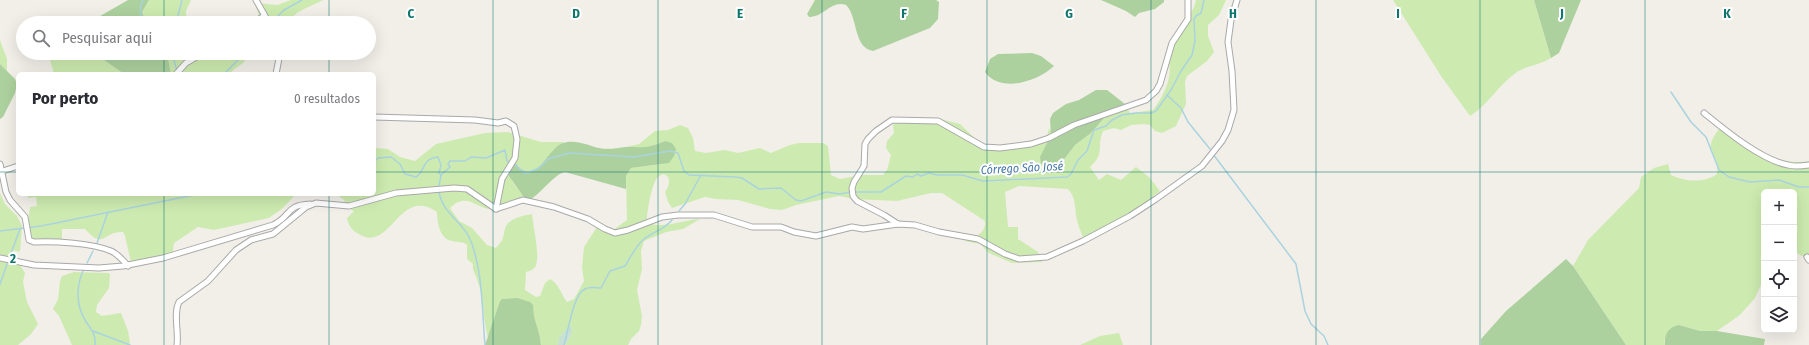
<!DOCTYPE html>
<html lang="pt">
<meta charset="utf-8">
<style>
:root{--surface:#fff;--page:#f7f7f7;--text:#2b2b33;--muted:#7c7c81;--line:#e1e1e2}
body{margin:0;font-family:"Fira Sans Condensed",sans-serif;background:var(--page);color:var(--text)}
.controls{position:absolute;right:12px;bottom:12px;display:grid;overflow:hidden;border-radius:6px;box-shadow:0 4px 16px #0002}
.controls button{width:36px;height:36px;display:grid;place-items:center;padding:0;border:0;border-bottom:1px solid var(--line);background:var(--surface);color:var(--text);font:20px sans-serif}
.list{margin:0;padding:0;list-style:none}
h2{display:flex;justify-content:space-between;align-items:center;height:52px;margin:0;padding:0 16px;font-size:17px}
h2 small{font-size:13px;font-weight:400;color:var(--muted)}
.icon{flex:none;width:22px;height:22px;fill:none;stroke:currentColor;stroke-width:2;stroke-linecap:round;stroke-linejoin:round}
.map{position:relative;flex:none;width:1809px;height:345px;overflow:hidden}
.search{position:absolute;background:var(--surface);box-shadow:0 4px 16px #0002;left:16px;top:16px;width:360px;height:44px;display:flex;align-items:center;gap:10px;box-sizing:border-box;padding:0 14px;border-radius:22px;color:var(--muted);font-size:15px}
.panel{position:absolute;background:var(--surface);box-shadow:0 4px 16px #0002;left:16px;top:72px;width:360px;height:124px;border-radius:6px}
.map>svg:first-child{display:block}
.grass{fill:#cdebb0}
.forest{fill:#add19e}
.wetland{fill:#c6e0d4}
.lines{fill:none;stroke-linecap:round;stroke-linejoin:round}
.stream{stroke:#aad3df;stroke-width:1.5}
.minor-casing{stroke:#a9a9a9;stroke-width:7}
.minor{stroke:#fff;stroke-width:5}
.grid{fill:none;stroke:#0f766e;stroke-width:1;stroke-opacity:0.55}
.labels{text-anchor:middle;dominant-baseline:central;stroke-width:4;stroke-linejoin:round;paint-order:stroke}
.water-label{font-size:12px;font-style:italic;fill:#4a7aab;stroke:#fff}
.grid-label{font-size:13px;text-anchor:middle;font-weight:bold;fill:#0f766e;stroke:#fff;stroke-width:4;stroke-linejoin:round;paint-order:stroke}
</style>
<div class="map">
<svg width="1809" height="345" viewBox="0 0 1809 345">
<rect width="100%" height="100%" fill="#f2efe9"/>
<g class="grass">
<polygon points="149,0 191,0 186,11 186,15 194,23 146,23 142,12"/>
<path d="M 291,0 L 323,0 C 311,7 295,10 288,23 L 262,23 L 255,5 L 257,3 L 277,5 Z"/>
<path d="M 1196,0 L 1226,0 L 1219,15 L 1208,25 L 1208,36 L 1214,52 L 1207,61 L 1187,76 L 1185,82 L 1186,104 L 1176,126 L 1162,133 L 1155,131 L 1150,125 L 1144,124 L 1131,125 L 1121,130 L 1114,128 L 1103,131 C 1096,147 1106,153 1090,167 L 1099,180 L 1107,174 L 1121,180 L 1136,167 L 1149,177 L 1160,191 C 1136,210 1112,229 1085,243 C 1082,234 1077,224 1076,215 C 1075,206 1075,196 1068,189 L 1019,186 L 1005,192 L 1008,227 L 1018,227 L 1018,239 L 1038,252 L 1042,262 L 1012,263 L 989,253 L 980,244 L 964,241 C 975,237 986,234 985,221 L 942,193 L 931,193 L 897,201 L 854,199 L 839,196 L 796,205 L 782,210 L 770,209 L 738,200 L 716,199 L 705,197 L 672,208 L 668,202 L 665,192 C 674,180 666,169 658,177 C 652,182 646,215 647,223 C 665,229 682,220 700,219 L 683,229 L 666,232 L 644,241 L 641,251 L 642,269 L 637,290 L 642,316 L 641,325 L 639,331 L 631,339 L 628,345 L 565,345 L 571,335 L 563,333 L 559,338 L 558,345 L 541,345 C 540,326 529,313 517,298 L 502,299 L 500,301 L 488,338 C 483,319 484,298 477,279 C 475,273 472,271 473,264 L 467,259 L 467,245 C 463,241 458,243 452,241 C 440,239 437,223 437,212 C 398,185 391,256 357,233 C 352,230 348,225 347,218 L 354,211 L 348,208 L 344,200 L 336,194 L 374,194 L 375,148 L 388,149 L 400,157 L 415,161 L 436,144 L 485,133 L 508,132 L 541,142 L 564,142 C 551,149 547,162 537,169 C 530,174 522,171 518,165 L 512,181 L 525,198 C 515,202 504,207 494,209 C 477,211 468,190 450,208 L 459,221 L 472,228 L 487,245 L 496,248 C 506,238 502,236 506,226 C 510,218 525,215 532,214 C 533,226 540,255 536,265 C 535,269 530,271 526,272 L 525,290 L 536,297 L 540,296 L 545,283 L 550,279 C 559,284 561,294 567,302 L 574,299 L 584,281 L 582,267 L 584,247 L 597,227 L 609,233 L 627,220 L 626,176 L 631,168 L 663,164 L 665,141 L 644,149 L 626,147 L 639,144 L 655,131 L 668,130 L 680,125 L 688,128 L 693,138 L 695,151 L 706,153 L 725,150 L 738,153 L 760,148 L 771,153 L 790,145 L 799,143 L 823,143 L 828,146 L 831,175 L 840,179 L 861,175 L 883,175 L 887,170 L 891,155 L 886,148 L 887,141 L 894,133 L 893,125 L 896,122 L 940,119 L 960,124 L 978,141 L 990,149 L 1018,146 L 1046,138 L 1049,129 L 1052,131 L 1046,145 L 1063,161 L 1075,145 L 1091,133 L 1105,117 L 1125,104 L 1130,113 L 1153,110 C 1160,101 1167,88 1169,77 C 1171,66 1167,53 1171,43 C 1177,27 1193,17 1196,0 Z"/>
<path d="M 1393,0 L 1534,0 L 1551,58 C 1540,65 1526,66 1517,72 C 1499,84 1488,105 1470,116 L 1441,76 Z"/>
<polygon points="0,40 7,59 7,71 0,64"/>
<polygon points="48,53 94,53 121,72 116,74 54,74"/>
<polygon points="167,53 221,53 222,55 227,54 233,57 244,53 249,54 243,63 232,71 232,74 171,74"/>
<path d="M 1719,129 C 1747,144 1776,167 1809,161 L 1809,263 L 1804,257 L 1794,252 L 1794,192 L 1764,192 L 1764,279 L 1755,298 L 1740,315 L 1717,331 L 1700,331 L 1679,325 L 1664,340 L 1665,345 L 1626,345 L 1573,266 L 1588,240 L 1639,188 L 1641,177 L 1654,168 L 1668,164 L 1671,175 C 1685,182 1705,183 1717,174 C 1720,149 1700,154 1719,129 Z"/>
<polygon points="0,193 5,204 17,216 22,226 20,252 11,250 11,263 20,265 25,273 23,282 27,302 38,324 31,334 18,345 0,345"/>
<path d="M 27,194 L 296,194 L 283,208 L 269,218 L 214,230 L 198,227 L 174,243 L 172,258 L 159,261 L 131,262 L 125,236 L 123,232 C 102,231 105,251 85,229 L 62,229 L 62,242 L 31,238 L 28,222 L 30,207 L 37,206 L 36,197 L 28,198 Z"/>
<polygon points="74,272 108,273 110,274 109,288 97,305 96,312 102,316 121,313 128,331 130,343 128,345 72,345 59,316 53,309 58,299 60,281 62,276"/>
<polygon points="1119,333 1123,345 1080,345 1100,336"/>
</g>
<g class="forest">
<polygon points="128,0 149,0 142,12 146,23 88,23"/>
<path d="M 815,0 L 936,0 L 939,2 L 938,19 L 930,28 L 873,51 C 853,48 858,16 846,5 C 831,0 823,18 809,17 L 807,14 Z"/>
<polygon points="1101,0 1164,0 1164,2 1155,9 1139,13 1135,17 1126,11"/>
<polygon points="1534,0 1581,0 1559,53 1551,58"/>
<polygon points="94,53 167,53 171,74 124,74"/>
<path d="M 1032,53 L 1041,56 L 1054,66 C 1038,81 1001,94 985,72 L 990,59 L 998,54 Z"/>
<polygon points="0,64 15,79 17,84 15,93 3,117 0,119"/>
<polygon points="1096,90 1107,90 1125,104 1105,117 1091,133 1075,145 1059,166 1052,168 1041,164 1040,157 1051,135 1050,119 1053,113 1066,104 1079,100"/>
<path d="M 665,141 L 672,143 L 676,149 L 674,156 L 669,163 L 631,168 L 626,176 L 626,189 L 565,172 C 553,174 535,202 526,200 L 509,176 L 509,172 L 514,162 C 517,164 519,168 523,170 C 540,179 549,147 563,143 C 576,139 587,145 599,148 C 608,150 617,148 626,147 C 645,147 646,149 665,141 Z"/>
<polygon points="1566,259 1573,266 1626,345 1481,345 1481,339 1506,311"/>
<path d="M 517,298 L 530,302 L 533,305 C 533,322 540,329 541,345 L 485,345 L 500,301 L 502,299 Z"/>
<path d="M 1679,325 L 1700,331 L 1717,331 L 1765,339 L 1764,345 L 1665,345 C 1664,335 1668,327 1679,325 Z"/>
</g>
<polygon class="wetland" points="568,327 572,327 571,335 565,345 558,345 559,338"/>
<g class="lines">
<g class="stream">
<path d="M 143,0 C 139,8 139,15 143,23"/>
<polyline points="273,21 284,10 302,0"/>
<polyline points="176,23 182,0"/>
<polyline points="169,53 173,57 177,71"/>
<polyline points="173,57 175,53"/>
<polyline points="224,74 245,53"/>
<polyline points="1671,92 1691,122 1706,137 1719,170 1729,177 1750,182 1779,180 1799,187 1809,187"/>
<polyline points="1167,95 1181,108 1188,122 1210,149"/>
<polyline points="1213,154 1296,264 1305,311 1311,324 1324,336 1328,345"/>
<path d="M 374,162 L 378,158 L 391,157 L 400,164 L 405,174 L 416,177 C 426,171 421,159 438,157 L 441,165 L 439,173 L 441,175"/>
<polyline points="513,163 524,173 527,173 539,168 548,159 569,153 634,157 670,151 678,153 684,171 689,175 735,177 742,178 759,189 781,188 796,200 801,201 826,192 840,194 850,192"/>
<polyline points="441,175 450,167 448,164 450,161 465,161 471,157 486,158 505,150 507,161 509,162"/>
<polyline points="439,186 441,175"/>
<path d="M 439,192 C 443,214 463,222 470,239 C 483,270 482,312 485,345"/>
<polyline points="854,192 881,192 906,176 913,177 917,174 921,176 929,173 937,175 962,175 983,181 1067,177 1071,174 1078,160 1087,151 1094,130 1106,126 1112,120 1122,115 1136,113 1151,113 1156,111 1171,90 1181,71 1192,55 1195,41 1194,19 1196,16 1201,13 1204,0"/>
<polyline points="679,211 685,204 701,175"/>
<polyline points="0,231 41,226 199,194"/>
<polyline points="97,243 108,212"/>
<polyline points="10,256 20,229"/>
<polyline points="87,263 93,251"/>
<path d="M 83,271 C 76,287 76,305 85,320 C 91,330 96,333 95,345"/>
<polyline points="0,284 7,264"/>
<polyline points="93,331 130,345"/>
<path d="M 564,345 C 568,333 573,294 585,289 C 590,286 596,288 601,288 L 610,271 L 625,266 C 631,257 635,247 643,240 C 652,232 664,230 672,220"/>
</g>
<g class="minor-casing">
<g id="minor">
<polyline points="256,0 269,23"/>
<polyline points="253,23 264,16"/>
<polyline points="176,74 186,63 203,53"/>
<polyline points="276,74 280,53"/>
<path d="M 1704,113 C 1725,130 1761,160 1788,165 C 1795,167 1802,166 1809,165"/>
<polyline points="374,117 475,120 498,123 506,121 514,126 517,139 515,158 502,179 496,209"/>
<path d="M 0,164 L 6,192 L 10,200 L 25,217 L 29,240 L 34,242 C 55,241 92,243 111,251 C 118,254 123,260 128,266"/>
<polyline points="3,171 18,166"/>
<polyline points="898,224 884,215 857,201 853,196 852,188 854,182 864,166 865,144 868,139 876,131 892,120 938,121 984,147 1000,148 1031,144 1049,138 1074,125 1146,100 1156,91 1160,84 1172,43 1188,19 1188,0"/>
<polyline points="1807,257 1809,260"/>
<path d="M 0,258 L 34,265 L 99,268 L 123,266 L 163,258 L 273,225 C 292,216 285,205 310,204"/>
<path d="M 177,345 C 179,332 173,314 179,302 L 208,281 L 236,250 L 251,240 L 273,234 L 306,207 L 316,203 L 349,206 L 396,193 L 454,188 L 467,189 L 496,209 L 523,200 L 554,207 L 588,219 L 605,229 L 615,233 L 628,230 L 662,217 L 678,215 L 714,215 L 752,227 L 781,227 L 794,232 L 816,236 L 852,227 L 863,229 L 898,224 L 915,225 L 939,232 L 978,239 L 1005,254 L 1019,259 L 1047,257 L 1083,241 L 1130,216 L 1156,199 L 1202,166 L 1222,141 L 1228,130 L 1234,110 L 1232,71 L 1228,42 L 1231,20 L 1237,0"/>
</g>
</g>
<use href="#minor" class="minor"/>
</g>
<path class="grid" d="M 164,0 L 164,23M 329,0 L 329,23M 493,0 L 493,345M 658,0 L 658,345M 822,0 L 822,345M 987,0 L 987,345M 1151,0 L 1151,345M 1316,0 L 1316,345M 1480,0 L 1480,345M 1645,0 L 1645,345M 164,53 L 164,74M 329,53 L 329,74M 0,172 L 18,172M 374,172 L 1809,172M 164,194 L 164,345M 329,194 L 329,345"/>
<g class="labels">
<g class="water-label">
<text transform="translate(1022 168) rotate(-3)">Córrego São José</text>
</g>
</g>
<g class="grid-label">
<text x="411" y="18">C</text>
<text x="576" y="18">D</text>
<text x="740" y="18">E</text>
<text x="904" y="18">F</text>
<text x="1069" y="18">G</text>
<text x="1233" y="18">H</text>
<text x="1398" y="18">I</text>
<text x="1562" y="18">J</text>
<text x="1727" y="18">K</text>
<text x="13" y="263">2</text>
</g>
</svg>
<div class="controls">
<button>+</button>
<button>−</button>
<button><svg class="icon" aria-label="locate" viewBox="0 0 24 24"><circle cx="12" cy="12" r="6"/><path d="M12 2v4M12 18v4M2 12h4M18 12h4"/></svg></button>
<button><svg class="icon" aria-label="layers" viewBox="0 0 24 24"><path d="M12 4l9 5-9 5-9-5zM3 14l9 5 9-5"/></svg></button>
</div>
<div class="search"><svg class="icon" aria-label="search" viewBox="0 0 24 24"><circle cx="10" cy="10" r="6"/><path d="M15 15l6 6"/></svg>Pesquisar aqui</div>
<section class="panel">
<h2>Por perto<small>0 resultados</small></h2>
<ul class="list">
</ul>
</section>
</div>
